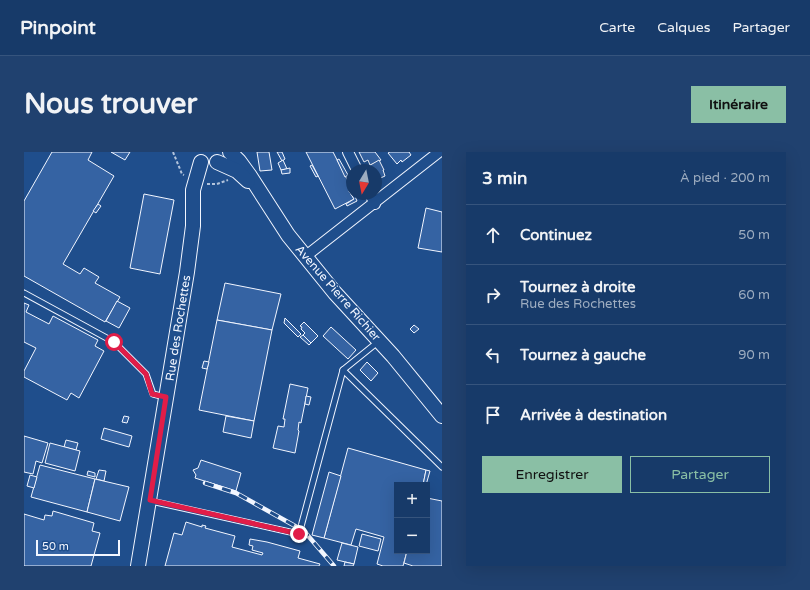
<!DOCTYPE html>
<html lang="fr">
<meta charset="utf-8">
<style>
:root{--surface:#173a69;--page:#20416f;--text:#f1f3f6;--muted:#9eadc0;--line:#36547d;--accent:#8abfa5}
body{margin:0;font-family:"Varela Round",sans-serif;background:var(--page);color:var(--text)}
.controls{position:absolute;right:12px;bottom:12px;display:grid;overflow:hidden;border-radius:0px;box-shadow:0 4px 16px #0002}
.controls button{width:36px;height:36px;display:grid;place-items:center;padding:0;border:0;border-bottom:1px solid var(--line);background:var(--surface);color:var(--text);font:20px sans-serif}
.compass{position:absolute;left:322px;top:12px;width:36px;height:36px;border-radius:50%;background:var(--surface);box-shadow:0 4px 16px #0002;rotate:190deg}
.scale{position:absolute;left:12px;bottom:10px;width:84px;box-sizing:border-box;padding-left:4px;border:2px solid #f2f6ff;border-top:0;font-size:11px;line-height:14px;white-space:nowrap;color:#f2f6ff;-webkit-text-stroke:3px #1f4e8c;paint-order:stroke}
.stop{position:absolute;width:12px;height:12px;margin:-9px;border:3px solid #e11d48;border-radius:50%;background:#fff}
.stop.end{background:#e11d48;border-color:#fff;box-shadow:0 1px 4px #0008}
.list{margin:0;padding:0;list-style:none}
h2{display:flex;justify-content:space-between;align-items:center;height:52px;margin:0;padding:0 16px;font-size:17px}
h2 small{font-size:13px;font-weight:400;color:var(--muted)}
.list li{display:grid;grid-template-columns:26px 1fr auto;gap:12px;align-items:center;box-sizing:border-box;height:60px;padding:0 16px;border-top:1px solid var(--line)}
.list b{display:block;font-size:15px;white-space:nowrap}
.list p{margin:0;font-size:13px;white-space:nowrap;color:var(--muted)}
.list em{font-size:13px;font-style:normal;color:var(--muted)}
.actions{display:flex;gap:8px;padding:12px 16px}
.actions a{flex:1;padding:9px 0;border:1px solid var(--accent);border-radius:0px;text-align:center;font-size:14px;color:var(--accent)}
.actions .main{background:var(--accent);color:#111}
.icon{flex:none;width:22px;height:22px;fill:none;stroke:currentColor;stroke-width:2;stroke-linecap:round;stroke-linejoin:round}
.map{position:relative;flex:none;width:418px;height:414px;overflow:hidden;border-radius:0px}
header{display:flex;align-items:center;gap:24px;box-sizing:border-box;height:56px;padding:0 20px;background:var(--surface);border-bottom:1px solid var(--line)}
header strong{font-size:19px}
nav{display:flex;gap:22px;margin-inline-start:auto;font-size:14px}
.intro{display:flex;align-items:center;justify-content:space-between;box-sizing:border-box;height:96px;padding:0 24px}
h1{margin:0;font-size:28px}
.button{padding:10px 18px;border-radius:0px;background:var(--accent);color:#111;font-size:14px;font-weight:700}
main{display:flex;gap:24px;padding:0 24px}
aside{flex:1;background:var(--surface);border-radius:0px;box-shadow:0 4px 16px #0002}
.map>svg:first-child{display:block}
.building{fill:#3563a3;stroke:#f2f6ff}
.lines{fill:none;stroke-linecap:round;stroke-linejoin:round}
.lane-casing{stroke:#f2f6ff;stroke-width:7}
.street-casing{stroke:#f2f6ff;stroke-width:12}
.secondary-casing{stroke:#f2f6ff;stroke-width:16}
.path{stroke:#b3c4dc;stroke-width:2;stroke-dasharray:3 2;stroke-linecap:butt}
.lane{stroke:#1f4e8c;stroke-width:5}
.street{stroke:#1f4e8c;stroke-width:10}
.secondary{stroke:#1f4e8c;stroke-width:14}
.rail-casing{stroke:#f2f6ff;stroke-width:4.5}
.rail{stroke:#1f4e8c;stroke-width:3;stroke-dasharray:9;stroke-linecap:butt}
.route{stroke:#e11d48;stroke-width:5}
.labels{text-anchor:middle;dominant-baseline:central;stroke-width:3;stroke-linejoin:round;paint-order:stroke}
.street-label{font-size:12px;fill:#f2f6ff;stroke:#1f4e8c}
</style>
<header>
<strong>Pinpoint</strong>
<nav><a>Carte</a><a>Calques</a><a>Partager</a></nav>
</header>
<div class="intro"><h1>Nous trouver</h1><a class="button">Itinéraire</a></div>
<main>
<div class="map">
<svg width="418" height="414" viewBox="0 0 418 414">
<rect width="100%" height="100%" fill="#1f4e8c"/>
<g class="building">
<polygon points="28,0 68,0 64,8 90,24 39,112 56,122 60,116 75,125 71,131 96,145 81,170 0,124 0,49"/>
<polygon points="87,0 106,0 101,8"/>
<polygon points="233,0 245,0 248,18 236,19"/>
<polygon points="253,0 258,0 261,7 258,9"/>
<polygon points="282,0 309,0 328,37 325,39 330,47 311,57"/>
<polygon points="335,0 351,0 357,8 346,13 344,8 340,10"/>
<polygon points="366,0 385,0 387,3 378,10 377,8 373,12 364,1"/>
<polygon points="315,7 324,23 321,25 313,8"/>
<polygon points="259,8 263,17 257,18 254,11"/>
<polygon points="355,8 360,18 359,18 361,24 352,28 352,18 344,18 343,15"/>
<polygon points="288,13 294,24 292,25 286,14"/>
<polygon points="266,16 266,21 258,22 257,18"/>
<polygon points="328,37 328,42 330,42 333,49 323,54 322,52 330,47 325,39"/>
<polygon points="120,42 150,48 136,122 106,116"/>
<polygon points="74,52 77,54 72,61 69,59"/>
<polygon points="402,56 418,60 418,100 394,96"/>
<polygon points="201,131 257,142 248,178 193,168"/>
<polygon points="93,149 106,156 95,176 82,169"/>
<polygon points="0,151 5,153 2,160 25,172 29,164 74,188 71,194 80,199 55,246 47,241 43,248 0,225 0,219 12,196 0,190"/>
<polygon points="261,166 277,182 274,185 260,171"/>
<polygon points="193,168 248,178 230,269 175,258"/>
<polygon points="280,170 294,184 287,191 279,183 281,181 277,177 278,175 276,174"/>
<polygon points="390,173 395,177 390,181 386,177"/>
<polygon points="307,175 332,198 324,207 299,184"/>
<polygon points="279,183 287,191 285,193 276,185"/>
<polygon points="180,209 185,210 183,217 178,216"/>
<polygon points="343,210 354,221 347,229 336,218"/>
<polygon points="266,232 284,236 277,271 275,270 274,278 275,279 271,301 249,296 254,274 260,275 261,267 259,267"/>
<polygon points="282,244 287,245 285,253 281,252"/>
<polygon points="100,264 105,265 103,271 98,270"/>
<polygon points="202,264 230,269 227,286 199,280"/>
<polygon points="80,276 108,284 105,295 77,287"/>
<polygon points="0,284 24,291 18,311 12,309 9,322 0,320"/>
<polygon points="42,288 54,291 52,298 40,295"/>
<polygon points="26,291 56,299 51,319 21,311"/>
<polygon points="324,296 402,318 399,333 373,333 373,399 383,399 379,414 359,414 353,412 360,385 332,377 327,393 300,386"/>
<polygon points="177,308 217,321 212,339 171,326 172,323 169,318 174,316"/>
<polygon points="16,313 71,327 63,360 7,345"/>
<polygon points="75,318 82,319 80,329 72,327"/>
<polygon points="402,318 406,319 402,333 399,333"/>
<polygon points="64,319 71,321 71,325 63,323"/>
<polygon points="305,320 317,324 300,386 288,383"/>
<polygon points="6,323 13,325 10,336 3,334"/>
<polygon points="71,327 105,335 96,369 63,360"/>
<polygon points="403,346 418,349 418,414 389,414 380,411 383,399 403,399"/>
<polygon points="29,359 70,371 68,379 76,381 67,414 0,414 0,362 20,368 21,363 28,364"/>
<polygon points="162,370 178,375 178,373 182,374 181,376 211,384 208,395 238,403 239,401 228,398 229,394 225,393 226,387 243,390 276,399 274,406 296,412 295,414 141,414 150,381 158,383"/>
<polygon points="338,382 357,387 354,399 335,394"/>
<polygon points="318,391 334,395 330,412 313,408"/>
<polygon points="321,410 330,412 329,414 320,414"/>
</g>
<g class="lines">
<g class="lane-casing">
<g id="lane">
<polyline points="0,141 90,190 122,222 129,242 141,245"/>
<polyline points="319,218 418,315"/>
<polyline points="127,349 275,382 319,218 355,189"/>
</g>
</g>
<g class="street-casing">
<g id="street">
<polyline points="324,0 333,18"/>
<polyline points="346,42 351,52"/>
<polyline points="282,104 415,0"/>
</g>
</g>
<g class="secondary-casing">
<g id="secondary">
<polyline points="206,0 215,9 226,24 264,83 311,141 369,204 418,264"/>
<polyline points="193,10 213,19 224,29"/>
<polyline points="114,414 163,120 169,74 169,38 177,10"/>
</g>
</g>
<g class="path">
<polyline points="149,0 158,22 160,23"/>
<polyline points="183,32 193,32 204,28"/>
</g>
<use href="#lane" class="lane"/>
<use href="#street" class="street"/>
<use href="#secondary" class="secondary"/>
<g class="rail-casing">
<polyline id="rail" points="181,331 212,341 280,379 310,414"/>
</g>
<use href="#rail" class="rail"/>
</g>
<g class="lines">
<polyline class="route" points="90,190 122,222 128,242 142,245 126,348 275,382"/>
</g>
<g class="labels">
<g class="street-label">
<text transform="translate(314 141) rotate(49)">Avenue Pierre Richier</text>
<text transform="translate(154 176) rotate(-81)">Rue des Rochettes</text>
</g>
</g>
</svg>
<div class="controls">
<button>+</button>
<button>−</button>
</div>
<svg class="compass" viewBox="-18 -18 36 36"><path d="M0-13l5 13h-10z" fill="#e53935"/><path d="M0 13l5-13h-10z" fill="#9eadc0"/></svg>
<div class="scale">50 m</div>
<div class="stop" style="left:90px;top:190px"></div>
<div class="stop end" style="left:275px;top:382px"></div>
</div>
<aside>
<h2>3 min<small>À pied · 200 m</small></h2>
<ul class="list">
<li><svg class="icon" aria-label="ahead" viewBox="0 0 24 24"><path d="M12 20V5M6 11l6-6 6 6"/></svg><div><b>Continuez</b></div><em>50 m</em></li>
<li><svg class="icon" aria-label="right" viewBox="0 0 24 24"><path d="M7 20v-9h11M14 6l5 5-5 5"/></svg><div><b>Tournez à droite</b><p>Rue des Rochettes</p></div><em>60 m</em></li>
<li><svg class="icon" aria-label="left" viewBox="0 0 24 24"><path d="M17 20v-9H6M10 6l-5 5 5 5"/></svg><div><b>Tournez à gauche</b></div><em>90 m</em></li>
<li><svg class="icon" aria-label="arrive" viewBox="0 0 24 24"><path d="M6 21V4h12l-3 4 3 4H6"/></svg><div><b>Arrivée à destination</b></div></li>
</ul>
<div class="actions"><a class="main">Enregistrer</a><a>Partager</a></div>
</aside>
</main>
